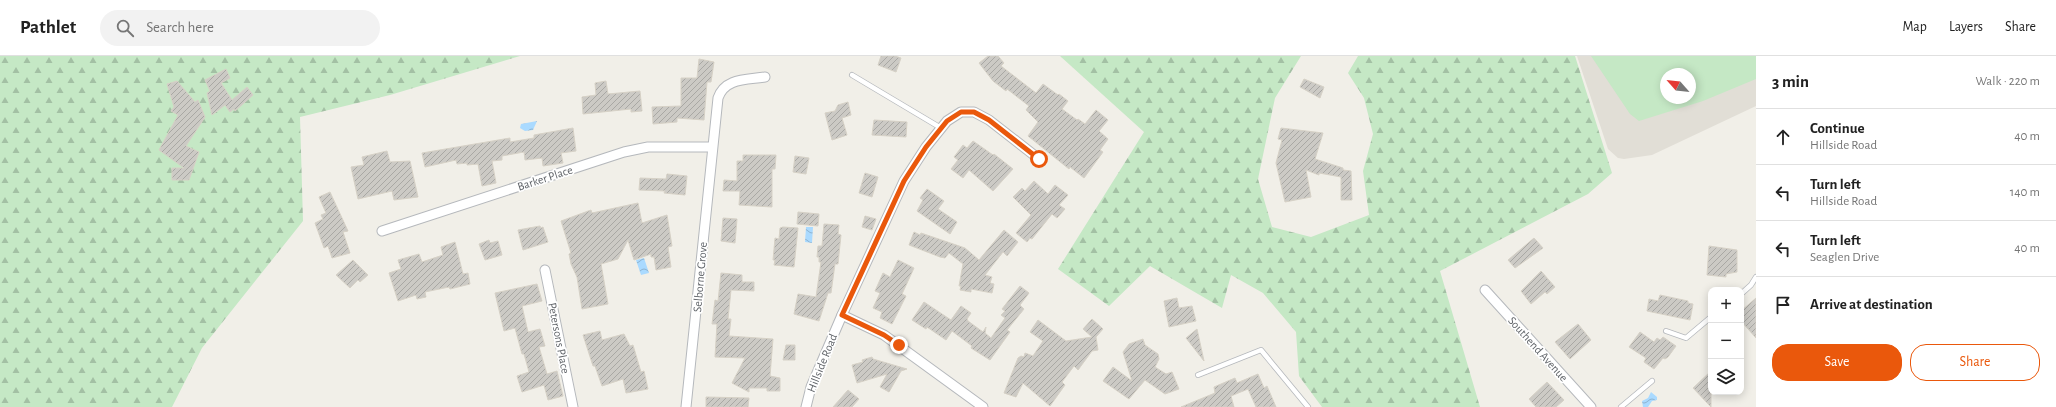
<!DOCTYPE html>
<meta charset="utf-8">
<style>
:root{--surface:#fff;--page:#f2f2f2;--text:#222;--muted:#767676;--line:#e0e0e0;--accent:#ea580c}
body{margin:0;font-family:"Alegreya Sans",sans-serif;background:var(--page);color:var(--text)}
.controls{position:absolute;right:12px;bottom:12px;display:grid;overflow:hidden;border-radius:8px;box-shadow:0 2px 10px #0003}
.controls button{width:36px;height:36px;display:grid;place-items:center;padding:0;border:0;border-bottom:1px solid var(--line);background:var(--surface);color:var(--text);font:20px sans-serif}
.compass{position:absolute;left:1660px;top:12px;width:36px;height:36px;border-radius:50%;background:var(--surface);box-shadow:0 2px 10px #0003;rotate:297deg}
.stop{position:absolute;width:12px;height:12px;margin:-9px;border:3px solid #ea580c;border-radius:50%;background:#fff}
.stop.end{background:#ea580c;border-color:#fff;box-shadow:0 1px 4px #0008}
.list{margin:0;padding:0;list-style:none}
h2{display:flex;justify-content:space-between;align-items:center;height:52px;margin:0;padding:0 16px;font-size:17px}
h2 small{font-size:13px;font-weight:400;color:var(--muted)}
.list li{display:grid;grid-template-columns:26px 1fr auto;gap:12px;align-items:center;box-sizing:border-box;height:56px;padding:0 16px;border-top:1px solid var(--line)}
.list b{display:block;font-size:15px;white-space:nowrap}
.list p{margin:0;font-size:13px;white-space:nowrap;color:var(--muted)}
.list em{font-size:13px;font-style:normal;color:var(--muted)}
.actions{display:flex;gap:8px;padding:12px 16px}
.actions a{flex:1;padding:9px 0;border:1px solid var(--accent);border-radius:16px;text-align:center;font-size:14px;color:var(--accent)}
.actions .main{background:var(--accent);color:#fff}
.icon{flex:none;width:22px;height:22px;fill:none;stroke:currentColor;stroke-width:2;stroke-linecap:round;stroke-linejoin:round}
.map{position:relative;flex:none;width:1756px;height:351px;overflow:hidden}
header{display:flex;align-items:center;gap:24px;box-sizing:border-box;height:56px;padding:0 20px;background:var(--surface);border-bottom:1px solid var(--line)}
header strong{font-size:19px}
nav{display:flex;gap:22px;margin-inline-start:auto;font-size:14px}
.search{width:280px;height:36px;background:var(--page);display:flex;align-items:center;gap:10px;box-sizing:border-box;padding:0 14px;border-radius:22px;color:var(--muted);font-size:15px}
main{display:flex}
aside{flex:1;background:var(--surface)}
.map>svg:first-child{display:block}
.education{fill:#e1ded6;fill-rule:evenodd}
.forest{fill:url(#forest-firs)}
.pitch{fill:#c5e8c5;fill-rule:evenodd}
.water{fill:url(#water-waves)}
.building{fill:url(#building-hatch);stroke:#d6d1c6}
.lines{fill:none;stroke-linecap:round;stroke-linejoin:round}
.lane-casing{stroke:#b5b8bc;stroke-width:6}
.street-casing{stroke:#b5b8bc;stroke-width:11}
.lane{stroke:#fff;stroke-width:4.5}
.street{stroke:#fff;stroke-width:9}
.route{stroke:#ea580c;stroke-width:5}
.labels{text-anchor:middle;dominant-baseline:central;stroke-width:3.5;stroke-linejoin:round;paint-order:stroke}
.street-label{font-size:12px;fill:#5f6368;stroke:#fff}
</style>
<header>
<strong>Pathlet</strong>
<div class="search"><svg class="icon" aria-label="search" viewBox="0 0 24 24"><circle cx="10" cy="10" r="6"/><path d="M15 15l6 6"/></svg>Search here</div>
<nav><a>Map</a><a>Layers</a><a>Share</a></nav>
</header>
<main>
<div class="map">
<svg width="1756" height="351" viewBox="0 0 1756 351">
<defs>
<pattern id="forest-firs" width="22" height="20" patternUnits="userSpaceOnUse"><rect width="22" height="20" fill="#c5e8c5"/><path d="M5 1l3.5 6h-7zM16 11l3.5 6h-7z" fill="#a3c0a4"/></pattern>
<pattern id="water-waves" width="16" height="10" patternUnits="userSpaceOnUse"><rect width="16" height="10" fill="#aadaff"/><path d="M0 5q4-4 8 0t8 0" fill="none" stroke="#8eb4d2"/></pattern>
<pattern id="building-hatch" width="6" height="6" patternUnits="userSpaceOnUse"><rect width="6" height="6" fill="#cccac5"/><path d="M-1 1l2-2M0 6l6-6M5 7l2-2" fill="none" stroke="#a9a8a4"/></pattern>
</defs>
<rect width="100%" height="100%" fill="#f1efe8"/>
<path class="education" d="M 1577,0 L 1756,0 L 1756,50 L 1652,99 L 1624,103 L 1618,102 L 1608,93 ZM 1666,18 L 1690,18 L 1690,42 L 1666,42 Z"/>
<g class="forest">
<polygon points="0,0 520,0 390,39 300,61 303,165 202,292 172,351 0,351"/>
<polygon points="1060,0 1301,0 1275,42 1258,123 1272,171 1311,181 1369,159 1363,115 1373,78 1364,42 1348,17 1358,0 1575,0 1612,117 1588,138 1440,215 1480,351 1322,351 1299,320 1296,276 1263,237 1231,219 1222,252 1150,210 1109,250 1058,213 1144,76"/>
</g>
<path class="pitch" d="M 1591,0 L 1756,0 L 1756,23 L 1703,45 L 1639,65 L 1630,58 ZM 1666,18 L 1690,18 L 1690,42 L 1666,42 Z"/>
<g class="water">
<polygon points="537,65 533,74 525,75 520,72 521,68"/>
<polygon points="806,171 813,171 812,187 805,186"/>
<polygon points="644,202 649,217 641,219 636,204"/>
<polygon points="1651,336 1657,341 1657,344 1652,345 1648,351 1643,351 1642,345 1648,342"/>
</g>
<g class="building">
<polygon points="881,0 895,0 901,2 896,16 878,9"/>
<polygon points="988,0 998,0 1004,7 1001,10 1036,37 1043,28 1058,39 1059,38 1068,45 1062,53 1077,64 1078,63 1085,68 1096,54 1108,64 1099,75 1108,83 1100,94 1103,96 1084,122 1070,111 1069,113 1028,80 1038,66 1026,54 1029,50 1007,33 1006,35 993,25 979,7"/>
<polygon points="699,3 714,6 711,26 707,26 704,64 677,62 677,66 653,68 652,51 681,50 681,22 697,22"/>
<polygon points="226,13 230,22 221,27 232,44 247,31 253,39 235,55 234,53 230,56 225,49 212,59 207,37 210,35 205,24"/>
<polygon points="1304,23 1324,31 1320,42 1300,31"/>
<polygon points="177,25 195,46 198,44 205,61 186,90 199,96 189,124 172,124 172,112 184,112 159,94 178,59 171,55 174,51 167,28"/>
<polygon points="606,25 608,38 640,35 642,55 631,56 631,53 583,58 582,41 596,39 595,27"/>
<polygon points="848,46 851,59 842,62 847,79 832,84 825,57 835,55 838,49"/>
<polygon points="874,64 907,66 906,81 872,79"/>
<polygon points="573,72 576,95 561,97 563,107 543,110 542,102 525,104 524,96 502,100 502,104 492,105 496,127 482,130 478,108 467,109 467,107 457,108 456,104 425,111 422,97 510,82 510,86 534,82 534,79"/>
<polygon points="1281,72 1323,77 1315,103 1343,112 1343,114 1351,115 1352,144 1341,144 1341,121 1319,117 1319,119 1306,114 1311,141 1285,146 1276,107 1282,84 1278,83"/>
<polygon points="973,85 993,99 994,98 1013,113 993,135 969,114 963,122 951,113 958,104 954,101 963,89 967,92"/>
<polygon points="387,95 390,106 410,105 418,141 394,144 392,135 358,143 351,111 364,109 362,101"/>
<polygon points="743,99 776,99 775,113 772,113 772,151 739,149 740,135 723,135 724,124 737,125 737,105 743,105"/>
<polygon points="795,100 809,102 806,118 793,116"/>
<polygon points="865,117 878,121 872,141 859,137"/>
<polygon points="667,118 687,120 685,139 664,137 665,135 639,134 640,122 666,123"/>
<polygon points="1034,125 1048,138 1055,129 1068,139 1059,149 1065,153 1057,162 1052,158 1032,183 1030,182 1027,186 1016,177 1031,159 1013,141 1022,132 1025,135"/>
<polygon points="927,133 944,145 938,153 957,166 950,178 917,155 923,144 920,142"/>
<polygon points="330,136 348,175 343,176 350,197 332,202 328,190 324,192 315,167 323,163 321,159 326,157 319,141"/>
<polygon points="638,147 642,167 667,159 672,190 668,191 671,211 656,214 654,201 651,201 651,198 634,204 628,184 618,203 601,208 608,248 582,253 577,221 571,208 569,198 571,197 561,165 591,154 592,157"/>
<polygon points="798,156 819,158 818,170 797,168"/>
<polygon points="865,160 876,163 872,174 862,171"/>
<polygon points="723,162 737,163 735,187 721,185"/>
<polygon points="824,168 839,169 838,178 841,179 838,208 835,208 831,237 828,237 819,265 794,258 798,238 816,241 821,206 819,206 819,201 817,201 818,190 822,190"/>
<polygon points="540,170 541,172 543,171 548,186 523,194 518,174"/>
<polygon points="783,171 798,172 794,211 774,209 775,204 773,204 775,182 779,183 780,172"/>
<polygon points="1004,174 1018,186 1007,200 1003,196 985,219 992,221 990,227 994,228 992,237 971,233 971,236 960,234 961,230 959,230 963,208 949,197 945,202 940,201 909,189 914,176 920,179 921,177 965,192 979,204"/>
<polygon points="1534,182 1543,192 1515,212 1508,204"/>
<polygon points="489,184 490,187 498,185 502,199 485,204 479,188"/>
<polygon points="455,186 463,218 468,217 470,228 450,233 449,231 425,236 426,241 417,243 416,239 398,245 389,217 401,213 398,204 419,198 422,206 443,199 441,191"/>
<polygon points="1709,190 1737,194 1737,216 1726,218 1726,221 1707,219"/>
<polygon points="353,204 368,219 360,226 358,224 350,232 336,219"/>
<polygon points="898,204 914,212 902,238 906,240 892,268 880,262 882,256 873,252 880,237 875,235 883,217 890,221"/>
<polygon points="1541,215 1555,231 1547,238 1545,236 1531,248 1521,235"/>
<polygon points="721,217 742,219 742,226 754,226 754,235 731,234 728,263 731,263 729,280 773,283 770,320 780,322 780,335 767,335 767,332 749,332 749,336 732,327 745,302 715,301 717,268 712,268 715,244 718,245"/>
<polygon points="537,228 542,245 522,250 528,276 540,273 545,290 539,291 547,318 557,315 563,340 548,344 544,329 522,336 517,320 529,316 524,298 522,298 515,272 504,275 495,237"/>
<polygon points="1020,230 1029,237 1020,249 1024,253 1007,274 1010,276 990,304 971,292 972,290 952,275 946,284 927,271 926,273 912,264 924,246 951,264 961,250 971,257 967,263 968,265 983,276 986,271 985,277 991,282 1005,262 1001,259 1005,255 1002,253"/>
<polygon points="1660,239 1688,245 1688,247 1693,248 1690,264 1647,255 1649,243 1658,245"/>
<polygon points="1177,242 1179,252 1192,250 1196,265 1169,271 1164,245"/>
<polygon points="1756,242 1756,282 1741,265 1741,255"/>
<polygon points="1092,263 1103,273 1096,281 1098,294 1092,295 1078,314 1074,310 1062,326 1065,329 1050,350 1023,327 1016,341 1004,337 1018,302 1021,300 1024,301 1025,297 1033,300 1043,285 1030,276 1038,264 1066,285 1092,281 1083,273"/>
<polygon points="1578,268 1591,284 1570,303 1555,286"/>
<polygon points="1197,273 1204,305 1186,282"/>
<polygon points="600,275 602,284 624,278 630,290 633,289 641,316 644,315 648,333 626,337 623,323 602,330 595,310 593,310 583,279"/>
<polygon points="1640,276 1654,286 1657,282 1660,284 1663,281 1676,290 1668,301 1665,303 1663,302 1654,313 1644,306 1646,302 1629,291"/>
<polygon points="1143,283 1145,289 1158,298 1159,303 1155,311 1166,318 1172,316 1179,333 1165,338 1145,324 1129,343 1103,325 1113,311 1132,325 1123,296 1129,288"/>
<polygon points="786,289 795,289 795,304 783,304"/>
<polygon points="872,301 873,303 907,313 901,315 889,336 880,331 887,318 857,327 852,309 863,306 862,304"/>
<polygon points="1711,315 1711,351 1693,332"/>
<polygon points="1258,318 1264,332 1267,330 1276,351 1256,351 1248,333 1231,340 1234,351 1181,351 1215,337 1214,331 1235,322 1237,327"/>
<polygon points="1547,326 1564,344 1556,351 1536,351 1529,343"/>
<polygon points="848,334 859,343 852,351 833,351"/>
<polygon points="706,341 749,342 748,351 706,351"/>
</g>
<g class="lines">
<g class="lane-casing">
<g id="lane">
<polyline points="852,19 941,72"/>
<polyline points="1741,238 1751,229 1756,221"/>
<polyline points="1666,275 1686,282 1711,261"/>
<polyline points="1198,319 1261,294 1308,351"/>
<polyline points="1621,351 1652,325"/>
</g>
</g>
<g class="street-casing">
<g id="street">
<polyline points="382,175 624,96 648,91 712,91"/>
<polyline points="545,214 573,351"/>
<polyline points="1485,234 1591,351"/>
<polyline points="842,259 884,279 983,351"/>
<path d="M 686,351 L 718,42 C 725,22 746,24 765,21"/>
<polyline points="806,351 811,331 842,259 904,125 926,91 947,65 961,56 974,56 989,64 1039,103"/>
</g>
</g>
<use href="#lane" class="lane"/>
<use href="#street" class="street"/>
</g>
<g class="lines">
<polyline class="route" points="899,289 884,279 842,259 904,125 926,91 947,65 961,56 974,56 989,64 1039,103"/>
</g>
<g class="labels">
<g class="street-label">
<text transform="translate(545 122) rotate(-18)">Barker Place</text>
<text transform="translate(700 221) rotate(-85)">Selborne Grove</text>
<text transform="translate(559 282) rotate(79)">Petersons Place</text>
<text transform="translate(1538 293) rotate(48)">Southend Avenue</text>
<text transform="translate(822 307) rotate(-68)">Hillside Road</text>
</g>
</g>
</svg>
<div class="controls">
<button>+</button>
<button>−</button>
<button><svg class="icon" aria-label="layers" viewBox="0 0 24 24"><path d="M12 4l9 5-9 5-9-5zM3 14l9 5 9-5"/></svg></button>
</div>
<svg class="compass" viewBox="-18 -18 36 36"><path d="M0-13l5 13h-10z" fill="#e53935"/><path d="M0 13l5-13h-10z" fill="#767676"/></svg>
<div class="stop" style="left:1039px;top:103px"></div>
<div class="stop end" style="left:899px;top:289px"></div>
</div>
<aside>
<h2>3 min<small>Walk · 220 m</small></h2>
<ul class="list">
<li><svg class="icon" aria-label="ahead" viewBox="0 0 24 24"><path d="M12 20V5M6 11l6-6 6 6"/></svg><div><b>Continue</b><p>Hillside Road</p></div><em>40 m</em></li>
<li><svg class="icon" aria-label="left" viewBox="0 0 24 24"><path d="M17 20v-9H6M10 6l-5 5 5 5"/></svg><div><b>Turn left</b><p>Hillside Road</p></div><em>140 m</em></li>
<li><svg class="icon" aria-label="left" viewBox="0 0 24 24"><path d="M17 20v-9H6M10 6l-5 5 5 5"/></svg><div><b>Turn left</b><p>Seaglen Drive</p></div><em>40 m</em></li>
<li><svg class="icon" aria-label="arrive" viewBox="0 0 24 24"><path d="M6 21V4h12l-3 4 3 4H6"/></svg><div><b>Arrive at destination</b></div></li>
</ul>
<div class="actions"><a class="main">Save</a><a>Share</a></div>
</aside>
</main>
